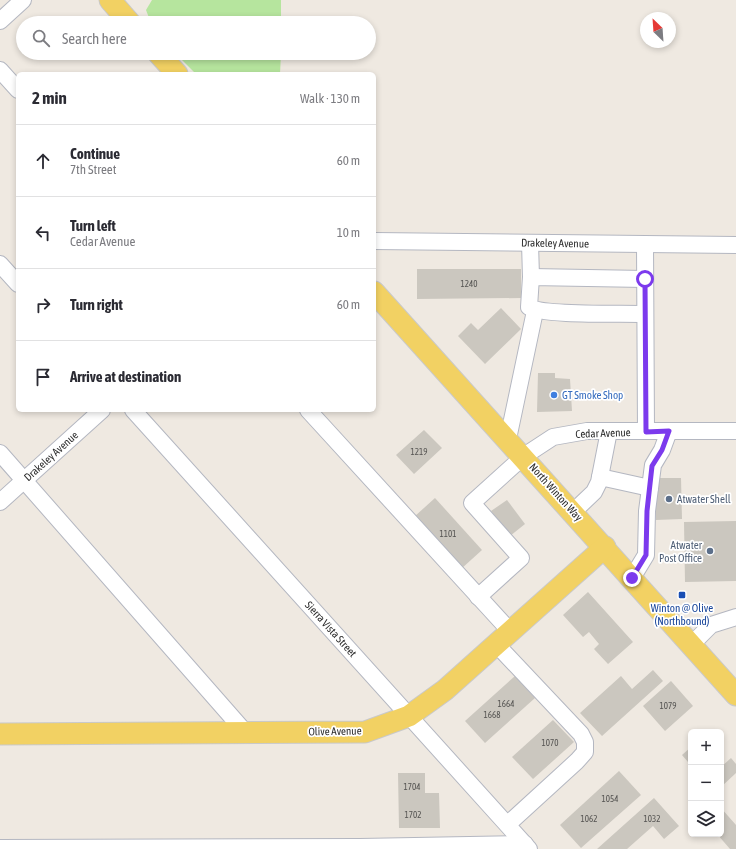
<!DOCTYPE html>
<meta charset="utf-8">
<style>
:root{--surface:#fff;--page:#f7f7f7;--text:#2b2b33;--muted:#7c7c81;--line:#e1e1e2}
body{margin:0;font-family:"Asap Condensed",sans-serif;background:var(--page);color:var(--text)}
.controls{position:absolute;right:12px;bottom:12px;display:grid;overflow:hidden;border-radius:6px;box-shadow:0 2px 6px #0003}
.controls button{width:36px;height:36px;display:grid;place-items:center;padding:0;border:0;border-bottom:1px solid var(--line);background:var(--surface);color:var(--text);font:20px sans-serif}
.compass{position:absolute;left:640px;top:12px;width:36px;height:36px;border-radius:50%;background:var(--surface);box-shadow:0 2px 6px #0003;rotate:335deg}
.stop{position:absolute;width:12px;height:12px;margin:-9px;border:3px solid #7c3aed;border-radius:50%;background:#fff}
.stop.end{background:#7c3aed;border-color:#fff;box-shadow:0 1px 4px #0008}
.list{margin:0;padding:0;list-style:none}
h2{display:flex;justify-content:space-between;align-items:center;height:52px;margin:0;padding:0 16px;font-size:17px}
h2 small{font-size:13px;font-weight:400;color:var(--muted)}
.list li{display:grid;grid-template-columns:26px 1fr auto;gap:12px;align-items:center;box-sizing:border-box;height:72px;padding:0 16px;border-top:1px solid var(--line)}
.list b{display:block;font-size:15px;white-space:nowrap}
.list p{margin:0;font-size:13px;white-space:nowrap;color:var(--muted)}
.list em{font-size:13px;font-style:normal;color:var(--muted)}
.icon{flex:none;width:22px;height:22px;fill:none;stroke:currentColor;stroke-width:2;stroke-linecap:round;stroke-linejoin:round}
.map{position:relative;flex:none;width:736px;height:849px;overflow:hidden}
.search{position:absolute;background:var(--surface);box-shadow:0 2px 6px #0003;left:16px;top:16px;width:360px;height:44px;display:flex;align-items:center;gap:10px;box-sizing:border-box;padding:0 14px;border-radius:22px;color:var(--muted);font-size:15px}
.panel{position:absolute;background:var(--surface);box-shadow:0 2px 6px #0003;left:16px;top:72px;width:360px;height:340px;border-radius:6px}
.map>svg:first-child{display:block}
.green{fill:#b6e59e}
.building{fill:#cbc7bf}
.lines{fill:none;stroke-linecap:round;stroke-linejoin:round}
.minor-casing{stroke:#b4b7c1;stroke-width:18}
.major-casing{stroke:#c9c9c9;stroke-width:23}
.minor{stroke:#fff;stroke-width:16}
.major{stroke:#f2d163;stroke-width:21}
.route{stroke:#7c3aed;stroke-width:5}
.shop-dot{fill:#3f7fe0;stroke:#fff;stroke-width:1.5}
.service-dot{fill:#5c6f8a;stroke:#fff;stroke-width:1.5}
.transit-dot{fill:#1a4fb4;stroke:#fff;stroke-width:1.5}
.labels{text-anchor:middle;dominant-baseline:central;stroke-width:3.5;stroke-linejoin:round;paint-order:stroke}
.number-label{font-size:9px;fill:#555452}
.street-label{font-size:11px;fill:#2e2e2e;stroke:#fff}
.shop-label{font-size:11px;fill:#366cbe;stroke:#fff;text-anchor:start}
.service-label{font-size:11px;fill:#4e5e75;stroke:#fff;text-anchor:start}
.transit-label{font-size:11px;fill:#164399;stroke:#fff}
</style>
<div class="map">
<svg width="736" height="849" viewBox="0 0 736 849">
<rect width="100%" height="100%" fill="#efe9e1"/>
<g class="green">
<polygon points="152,0 281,0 281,23 151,23 146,10"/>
<polygon points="175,53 281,53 280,74 196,74"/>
</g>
<g class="building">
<polygon points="417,269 521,269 521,298 417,299"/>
<polygon points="501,308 521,329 485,364 458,336 471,323 478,330"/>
<polygon points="538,373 555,373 555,378 570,379 572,411 537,412"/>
<polygon points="424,430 442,448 414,474 396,455"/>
<polygon points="655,478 681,478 682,519 656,520"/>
<polygon points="435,498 482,550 461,569 414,517"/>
<polygon points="507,500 525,524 510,536 491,511"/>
<polygon points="736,521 736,581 685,582 684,522"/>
<polygon points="588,592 633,642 608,664 594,649 599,644 589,632 583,637 563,615"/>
<polygon points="653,670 663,681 602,736 580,713 621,676 632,689"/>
<polygon points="515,676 535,698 485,743 465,721"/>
<polygon points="671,681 693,706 665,731 643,706"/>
<polygon points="553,720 574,742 533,779 512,757"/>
<polygon points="691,747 691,760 688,762 682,755"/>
<polygon points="731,758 736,764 736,773 721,787 721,767"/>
<polygon points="619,771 641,795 581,848 560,825"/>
<polygon points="398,773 425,773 425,793 439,793 440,828 399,828"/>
<polygon points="654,798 679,826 664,839 653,826 627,849 597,849"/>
<polygon points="721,808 736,825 736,849 730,849 717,834 721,834"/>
</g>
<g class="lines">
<g class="minor-casing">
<g id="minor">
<polyline points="0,21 23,0"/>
<polyline points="0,70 18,90"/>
<polyline points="374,241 736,245"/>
<polyline points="530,243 531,277"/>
<polyline points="645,244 646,431"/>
<polyline points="0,264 18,284"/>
<path d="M 645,279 L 531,277 L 529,307 C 543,316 624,313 645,314"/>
<polyline points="133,410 529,849"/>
<polyline points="308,410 510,631"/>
<polyline points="508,439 535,311"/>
<polyline points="0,453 245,732"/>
<polyline points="600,477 650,488"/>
<polyline points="0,502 102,410"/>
<polyline points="573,512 594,492 599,482 609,431"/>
<polyline points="632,578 646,555 647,511 653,465 662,450 669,431"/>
<polyline points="478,597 521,558 472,503 524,456 553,437 587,431 736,431"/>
<polyline points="496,644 581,734 585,742 585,752 577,761 508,824"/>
<polyline points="691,645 711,625 736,617"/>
<polyline points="0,848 360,847 525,844"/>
</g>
</g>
<g class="major-casing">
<g id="major">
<polyline points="110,0 130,23"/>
<polyline points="158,53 177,74"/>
<polyline points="374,292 736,695"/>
<polyline points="0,734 365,732 409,716 445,690 605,547"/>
</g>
</g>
<use href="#minor" class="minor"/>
<use href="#major" class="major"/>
</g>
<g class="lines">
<polyline class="route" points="632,578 646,555 647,511 652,466 662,450 669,431 646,432 645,279"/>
</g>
<circle class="shop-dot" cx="554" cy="395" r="4"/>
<g class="service-dot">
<circle cx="669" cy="499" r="4"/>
<circle cx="710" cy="551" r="4"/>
</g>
<rect class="transit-dot" x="678" y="591" width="8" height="8" rx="2"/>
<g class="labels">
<g class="number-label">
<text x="469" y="284">1240</text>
<text x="419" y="452">1219</text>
<text x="448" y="534">1101</text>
<text x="506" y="704">1664</text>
<text x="668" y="706">1079</text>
<text x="492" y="715">1668</text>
<text x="550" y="743">1070</text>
<text x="412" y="787">1704</text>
<text x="610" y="799">1054</text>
<text x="413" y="815">1702</text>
<text x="589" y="819">1062</text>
<text x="652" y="819">1032</text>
</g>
<g class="street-label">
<text transform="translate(555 243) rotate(1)">Drakeley Avenue</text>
<text transform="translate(603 433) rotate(-2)">Cedar Avenue</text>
<text transform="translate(51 456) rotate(-42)">Drakeley Avenue</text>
<text transform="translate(556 492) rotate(48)">North Winton Way</text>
<text transform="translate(331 629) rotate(48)">Sierra Vista Street</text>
<text transform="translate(335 731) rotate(-1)">Olive Avenue</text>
</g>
<g class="shop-label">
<text x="562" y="395">GT Smoke Shop</text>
</g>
<g class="service-label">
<text x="677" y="499">Atwater Shell</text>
<text x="702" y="545" text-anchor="end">Atwater<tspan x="702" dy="13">Post Office</tspan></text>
</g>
<g class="transit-label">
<text x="682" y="608">Winton @ Olive<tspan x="682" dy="13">(Northbound)</tspan></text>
</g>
</g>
</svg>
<div class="controls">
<button>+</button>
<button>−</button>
<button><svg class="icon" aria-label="layers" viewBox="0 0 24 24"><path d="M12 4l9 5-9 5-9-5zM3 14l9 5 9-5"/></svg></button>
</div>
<svg class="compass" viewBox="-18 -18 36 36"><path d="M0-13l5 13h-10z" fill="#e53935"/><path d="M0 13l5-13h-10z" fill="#7c7c81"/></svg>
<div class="stop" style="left:645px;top:279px"></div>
<div class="stop end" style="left:632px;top:578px"></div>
<div class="search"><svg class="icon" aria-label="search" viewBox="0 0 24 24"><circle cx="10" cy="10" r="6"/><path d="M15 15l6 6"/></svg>Search here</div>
<section class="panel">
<h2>2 min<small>Walk · 130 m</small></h2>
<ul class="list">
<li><svg class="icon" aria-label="ahead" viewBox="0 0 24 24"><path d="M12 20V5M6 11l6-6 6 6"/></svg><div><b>Continue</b><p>7th Street</p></div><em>60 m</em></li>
<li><svg class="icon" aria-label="left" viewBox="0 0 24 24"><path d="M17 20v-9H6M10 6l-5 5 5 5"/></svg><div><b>Turn left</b><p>Cedar Avenue</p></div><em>10 m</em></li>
<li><svg class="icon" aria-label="right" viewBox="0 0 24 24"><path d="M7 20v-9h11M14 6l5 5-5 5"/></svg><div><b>Turn right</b></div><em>60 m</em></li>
<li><svg class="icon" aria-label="arrive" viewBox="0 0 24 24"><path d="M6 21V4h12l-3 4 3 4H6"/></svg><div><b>Arrive at destination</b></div></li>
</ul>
</section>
</div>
